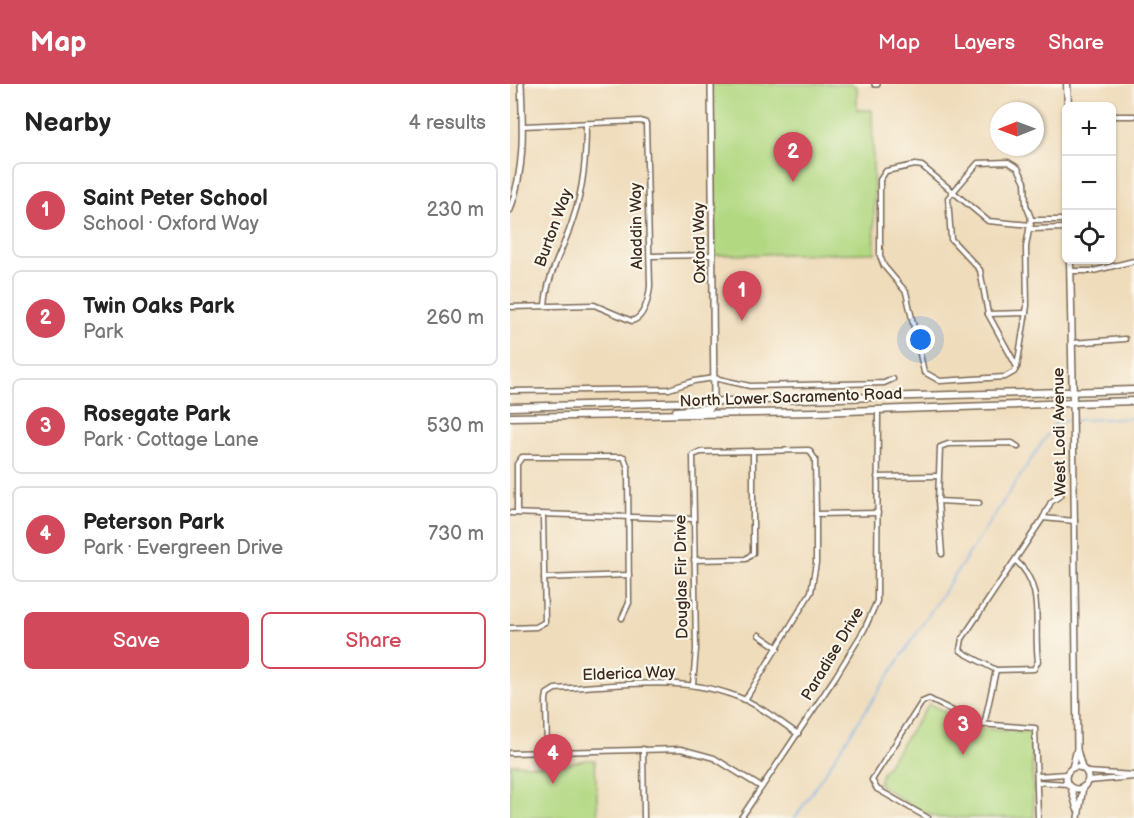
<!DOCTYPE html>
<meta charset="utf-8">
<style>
:root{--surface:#fff;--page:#f6f6f6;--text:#222;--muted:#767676;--line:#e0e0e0;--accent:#d1495b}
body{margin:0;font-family:"Balsamiq Sans",sans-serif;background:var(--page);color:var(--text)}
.controls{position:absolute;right:18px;top:18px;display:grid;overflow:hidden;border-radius:9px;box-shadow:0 2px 4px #0004}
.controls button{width:54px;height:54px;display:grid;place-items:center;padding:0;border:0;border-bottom:2px solid var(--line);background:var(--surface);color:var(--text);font:30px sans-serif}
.compass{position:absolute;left:480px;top:18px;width:54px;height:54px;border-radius:50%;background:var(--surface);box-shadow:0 2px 4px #0004;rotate:269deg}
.you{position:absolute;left:411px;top:256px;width:21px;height:21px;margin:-15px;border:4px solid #fff;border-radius:50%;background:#1a73e8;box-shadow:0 0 0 9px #1a73e833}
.badge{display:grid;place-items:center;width:39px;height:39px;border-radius:50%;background:var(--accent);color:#fff;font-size:20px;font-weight:700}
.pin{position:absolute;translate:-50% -50px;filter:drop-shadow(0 2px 3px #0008)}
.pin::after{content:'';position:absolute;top:32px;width:21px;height:18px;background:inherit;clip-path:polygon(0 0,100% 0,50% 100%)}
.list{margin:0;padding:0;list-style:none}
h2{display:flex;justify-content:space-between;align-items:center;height:78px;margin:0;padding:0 24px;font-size:26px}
h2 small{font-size:20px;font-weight:400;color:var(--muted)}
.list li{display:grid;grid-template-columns:39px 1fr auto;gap:18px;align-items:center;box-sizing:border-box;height:96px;margin:0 12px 12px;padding:0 12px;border:2px solid var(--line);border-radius:9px}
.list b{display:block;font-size:22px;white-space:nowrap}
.list p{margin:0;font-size:20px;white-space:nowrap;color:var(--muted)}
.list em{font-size:20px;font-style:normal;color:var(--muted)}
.actions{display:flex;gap:12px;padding:18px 24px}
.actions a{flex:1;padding:14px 0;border:2px solid var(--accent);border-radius:9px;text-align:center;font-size:21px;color:var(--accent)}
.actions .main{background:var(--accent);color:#fff}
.icon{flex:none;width:33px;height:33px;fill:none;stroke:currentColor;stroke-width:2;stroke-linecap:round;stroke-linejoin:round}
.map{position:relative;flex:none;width:624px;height:734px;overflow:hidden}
header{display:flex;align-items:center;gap:36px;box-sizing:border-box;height:84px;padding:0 30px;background:var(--accent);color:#fff}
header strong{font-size:28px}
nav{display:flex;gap:33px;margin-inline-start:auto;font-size:21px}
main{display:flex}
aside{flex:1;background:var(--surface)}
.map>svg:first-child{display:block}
.green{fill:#b2d882;stroke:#768150;stroke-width:1.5}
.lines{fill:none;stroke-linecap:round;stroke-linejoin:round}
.stream{stroke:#76b0e6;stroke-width:1.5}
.minor-casing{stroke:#7a6855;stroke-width:7}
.tertiary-casing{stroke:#7a6855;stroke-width:8}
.secondary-casing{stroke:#7a6855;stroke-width:9}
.minor{stroke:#fff;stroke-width:4}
.tertiary{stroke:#fff;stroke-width:5}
.secondary{stroke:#fff;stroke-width:6}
.labels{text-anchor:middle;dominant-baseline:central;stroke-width:4.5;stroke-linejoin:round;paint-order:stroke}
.street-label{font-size:16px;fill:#3b2a1e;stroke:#fbf7ec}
</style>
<header>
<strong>Map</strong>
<nav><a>Map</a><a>Layers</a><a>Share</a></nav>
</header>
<main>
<aside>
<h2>Nearby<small>4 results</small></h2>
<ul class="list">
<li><span class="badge">1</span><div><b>Saint Peter School</b><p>School · Oxford Way</p></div><em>230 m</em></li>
<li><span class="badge">2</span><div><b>Twin Oaks Park</b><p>Park</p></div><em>260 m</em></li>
<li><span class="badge">3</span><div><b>Rosegate Park</b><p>Park · Cottage Lane</p></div><em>530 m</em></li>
<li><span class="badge">4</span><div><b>Peterson Park</b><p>Park · Evergreen Drive</p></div><em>730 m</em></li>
</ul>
<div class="actions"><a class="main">Save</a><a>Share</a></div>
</aside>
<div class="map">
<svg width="624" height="734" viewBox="0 0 624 734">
<rect width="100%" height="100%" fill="#fbf7ec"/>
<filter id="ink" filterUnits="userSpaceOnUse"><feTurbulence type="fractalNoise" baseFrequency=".0167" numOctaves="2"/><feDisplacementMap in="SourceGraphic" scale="12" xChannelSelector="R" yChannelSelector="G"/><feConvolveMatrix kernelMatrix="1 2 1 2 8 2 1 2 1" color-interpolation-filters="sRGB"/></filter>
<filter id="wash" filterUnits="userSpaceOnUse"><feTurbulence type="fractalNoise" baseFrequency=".008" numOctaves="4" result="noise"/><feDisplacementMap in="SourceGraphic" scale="24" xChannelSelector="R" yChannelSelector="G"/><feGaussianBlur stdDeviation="1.35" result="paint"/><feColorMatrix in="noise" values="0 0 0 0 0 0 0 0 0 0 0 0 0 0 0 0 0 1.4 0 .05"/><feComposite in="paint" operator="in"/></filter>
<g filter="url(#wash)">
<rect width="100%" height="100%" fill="#efdcbb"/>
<g class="green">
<polygon points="201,0 342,0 347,3 347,26 362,26 365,169 204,171"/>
<polygon points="419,620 468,644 521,649 524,734 428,734 401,722 369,700 372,689"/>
<polygon points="76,676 85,676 88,734 0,734 0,680 45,682"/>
</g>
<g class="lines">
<g class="stream">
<polyline points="565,336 624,334"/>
<polyline points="285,734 545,339 560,336"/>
</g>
</g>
</g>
<g filter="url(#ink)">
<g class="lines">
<g class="minor-casing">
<g id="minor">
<polyline points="602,32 624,32"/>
<polyline points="521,136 556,136"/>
<polyline points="521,145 556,144"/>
<polyline points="140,172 203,171"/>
<polyline points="560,187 583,187 624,177"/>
<path d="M 35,222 C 37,189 54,165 63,135 C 74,103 76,72 76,39"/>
<path d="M 0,223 L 84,221 L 122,237 C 134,234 139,214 140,202 L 136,39 L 131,37 L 13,42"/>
<polyline points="478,230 516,229"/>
<polyline points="562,259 615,255"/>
<polyline points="507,283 478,230 470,186 441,155 438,114 468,79 498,78 508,84 515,98 516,121 521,134 516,163 517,222 507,283 504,288 495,293 430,297 414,288 396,208 374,182 370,172 370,96 376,87 405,81 412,82 478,137 521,141"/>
<polyline points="0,307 159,305 184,297 204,294 240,302 374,299 383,295"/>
<polyline points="367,393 428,392"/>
<polyline points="428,417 469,419"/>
<polyline points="0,429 183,435"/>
<polyline points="7,429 7,380 12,373 114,373 118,384 119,519 112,534"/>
<polyline points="306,430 368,429"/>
<polyline points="533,434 565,437"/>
<polyline points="432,470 428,417 430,363 438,360 502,359 508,363"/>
<polyline points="184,476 236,475 243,469 243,367"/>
<path d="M 505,476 C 536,502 523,541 528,577 L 524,585 L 486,586 L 454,569 L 450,566 L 452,555 L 533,434 L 541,418 L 551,411"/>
<polyline points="34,494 119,491"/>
<polyline points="0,544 26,543 35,538 33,431"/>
<polyline points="249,551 268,564"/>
<polyline points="183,600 186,565 183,371 191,368 299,366 305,375 306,430 306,479 301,508 235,616"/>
<polyline points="474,641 486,586"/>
<polyline points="133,665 134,734"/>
<polyline points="0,669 171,665 204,674 251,703"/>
<path d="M 37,669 L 36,616 L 37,610 L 45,605 C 108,602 173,589 233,615 C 252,623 270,638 288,650"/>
<polyline points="577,688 624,691"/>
<polyline points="527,692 557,690"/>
<polyline points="578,697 624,693"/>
<polyline points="527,698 558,700"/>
<polyline points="231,734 326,592 354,546 367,517 368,326"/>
<polyline points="418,734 367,705 362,696 412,618 419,615 469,640 525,644 528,734"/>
</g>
</g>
<g class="tertiary-casing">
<g id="tertiary">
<polyline points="201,0 204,317"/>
<polyline points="365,0 367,0"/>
<path d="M 0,126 C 15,84 13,44 11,0"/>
<polyline points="567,666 572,684"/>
<circle cx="567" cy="694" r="11"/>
<polyline points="562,684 567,665 563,319"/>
<polyline points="561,704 567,725"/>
<polyline points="568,734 573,703"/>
</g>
</g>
<g class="secondary-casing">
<g id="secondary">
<polyline points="557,0 558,22"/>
<polyline points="560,176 563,319"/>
<polyline points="0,323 624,306"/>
<polyline points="166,327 200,324 204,317"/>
<polyline points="0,333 307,328 624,317"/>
</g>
</g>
<use href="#minor" class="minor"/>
<use href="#tertiary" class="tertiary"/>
<use href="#secondary" class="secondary"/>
</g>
</g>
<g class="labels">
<g class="street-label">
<text transform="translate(127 142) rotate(-91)">Aladdin Way</text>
<text transform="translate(44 144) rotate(-70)">Burton Way</text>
<text transform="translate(190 159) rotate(-91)">Oxford Way</text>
<text transform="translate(281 314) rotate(-2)">North Lower Sacramento Road</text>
<text transform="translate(550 348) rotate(-91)">West Lodi Avenue</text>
<text transform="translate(172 493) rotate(-91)">Douglas Fir Drive</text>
<text transform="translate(323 570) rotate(-59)">Paradise Drive</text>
<text transform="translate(119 590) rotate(-2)">Elderica Way</text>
</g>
</g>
</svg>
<div class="controls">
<button>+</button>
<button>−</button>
<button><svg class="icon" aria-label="locate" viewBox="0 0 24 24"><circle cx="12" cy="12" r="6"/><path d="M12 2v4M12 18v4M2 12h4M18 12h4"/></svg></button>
</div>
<svg class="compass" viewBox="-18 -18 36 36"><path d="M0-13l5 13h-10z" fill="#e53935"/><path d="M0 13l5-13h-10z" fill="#767676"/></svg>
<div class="you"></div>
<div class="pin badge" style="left:232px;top:237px">1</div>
<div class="pin badge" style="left:283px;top:98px">2</div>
<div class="pin badge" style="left:453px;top:671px">3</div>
<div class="pin badge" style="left:43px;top:700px">4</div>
</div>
</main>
